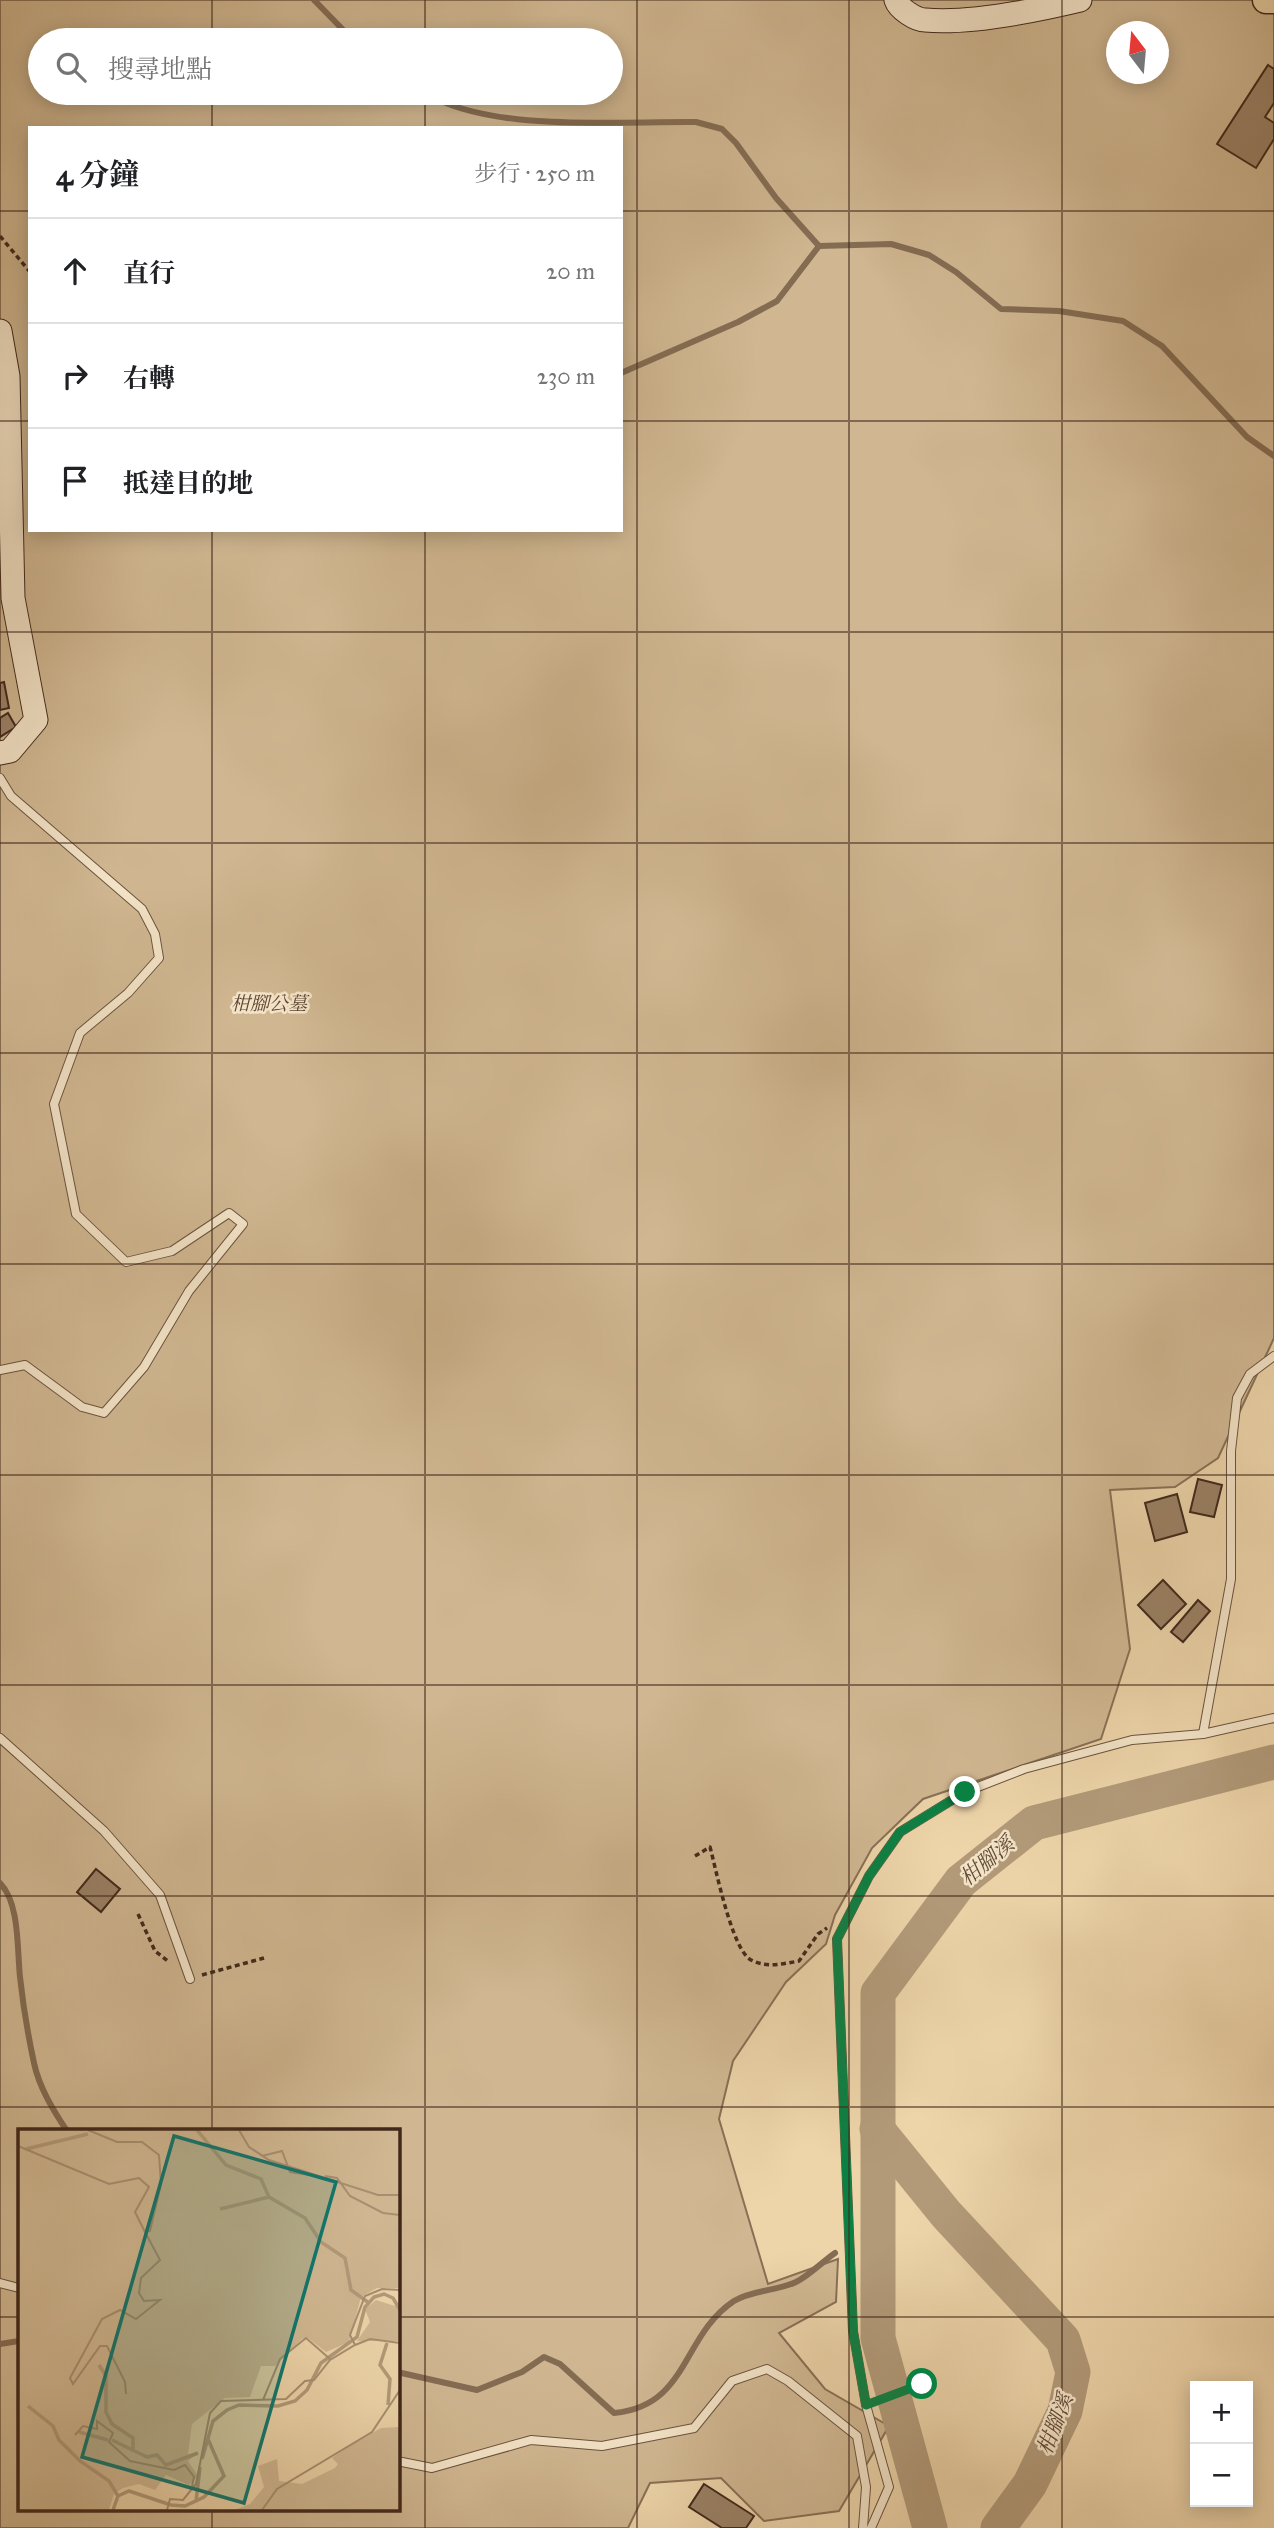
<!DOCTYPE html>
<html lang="zh-TW">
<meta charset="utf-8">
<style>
:root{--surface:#fff;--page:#f2f2f2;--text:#202124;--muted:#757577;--line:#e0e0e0}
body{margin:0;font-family:"IM FELL Great Primer","Noto Serif TC",serif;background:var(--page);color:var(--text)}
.controls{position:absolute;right:21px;bottom:21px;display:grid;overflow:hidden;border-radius:0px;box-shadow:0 4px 18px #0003}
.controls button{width:63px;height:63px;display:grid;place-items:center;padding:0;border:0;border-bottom:2px solid var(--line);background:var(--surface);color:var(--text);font:35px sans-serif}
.compass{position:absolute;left:1106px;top:21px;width:63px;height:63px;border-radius:50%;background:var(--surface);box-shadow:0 4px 18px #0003;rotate:344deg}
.stop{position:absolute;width:21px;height:21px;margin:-16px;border:5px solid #0b8043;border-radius:50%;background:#fff}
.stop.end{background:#0b8043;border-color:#fff;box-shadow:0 2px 7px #0008}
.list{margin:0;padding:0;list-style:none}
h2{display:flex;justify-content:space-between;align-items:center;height:91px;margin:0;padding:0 28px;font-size:30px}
h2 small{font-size:23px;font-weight:400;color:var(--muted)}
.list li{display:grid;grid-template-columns:46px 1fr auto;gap:21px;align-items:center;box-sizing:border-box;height:105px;padding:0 28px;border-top:2px solid var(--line)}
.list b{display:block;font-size:26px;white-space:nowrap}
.list em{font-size:23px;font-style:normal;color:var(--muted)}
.icon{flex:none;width:38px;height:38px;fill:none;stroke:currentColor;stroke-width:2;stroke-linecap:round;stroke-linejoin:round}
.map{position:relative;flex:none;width:1274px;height:2528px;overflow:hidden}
.search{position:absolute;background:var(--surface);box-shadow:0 4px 18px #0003;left:28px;top:28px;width:595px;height:77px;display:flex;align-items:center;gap:18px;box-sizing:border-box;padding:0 24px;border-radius:38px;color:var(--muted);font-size:26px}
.panel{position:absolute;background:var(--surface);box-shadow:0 4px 18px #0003;left:28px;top:126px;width:595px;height:406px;border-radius:0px}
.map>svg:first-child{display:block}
.green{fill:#d0b791;stroke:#887056;stroke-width:2;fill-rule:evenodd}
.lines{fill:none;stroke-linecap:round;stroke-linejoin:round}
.stream{stroke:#846c53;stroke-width:6}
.river{stroke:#b29a79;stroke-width:35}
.building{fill:#9a8165;stroke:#40281b;stroke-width:2}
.lane-casing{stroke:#6b533e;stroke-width:10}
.secondary-casing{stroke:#40281b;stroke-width:25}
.primary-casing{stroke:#40281b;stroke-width:29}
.path{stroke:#40281b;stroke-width:3.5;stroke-dasharray:5 3.5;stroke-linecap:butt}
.lane{stroke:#f3e3c7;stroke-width:8}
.secondary{stroke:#f3e3c7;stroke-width:23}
.primary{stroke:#edd4a9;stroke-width:26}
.route{stroke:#0b8043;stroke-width:9}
.grid{fill:none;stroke:#40281b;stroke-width:2;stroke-opacity:0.55}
.labels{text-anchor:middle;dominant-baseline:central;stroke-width:5;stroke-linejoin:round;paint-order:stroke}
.park-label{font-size:19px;font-style:italic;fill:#5d4533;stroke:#f3e3c7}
.water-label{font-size:21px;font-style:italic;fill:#624a37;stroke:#f3e3c7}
.inset-river{fill:none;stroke:#b29a79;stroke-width:3.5}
.inset-road{fill:none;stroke:#a88f70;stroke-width:2}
.view{fill:#0f766e;fill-opacity:0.15;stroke:#0f766e;stroke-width:3.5}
.inset-edge{fill:none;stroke:#40281b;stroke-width:3.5}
</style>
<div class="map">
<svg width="1274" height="2528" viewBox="0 0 1274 2528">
<rect width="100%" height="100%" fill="#edd4a9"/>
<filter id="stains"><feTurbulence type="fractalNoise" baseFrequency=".00286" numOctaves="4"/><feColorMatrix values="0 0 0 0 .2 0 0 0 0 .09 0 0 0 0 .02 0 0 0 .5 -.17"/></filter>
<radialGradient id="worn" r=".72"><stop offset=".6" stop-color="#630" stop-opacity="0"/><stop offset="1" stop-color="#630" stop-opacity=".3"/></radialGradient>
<path class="green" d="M 0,0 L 1274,0 L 1274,1338 L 1218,1458 L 1175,1487 L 1110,1490 L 1130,1649 L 1101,1739 L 923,1799 L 872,1848 L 835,1915 L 826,1944 L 786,1982 L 733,2061 L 719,2119 L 768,2284 L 838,2259 L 836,2302 L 779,2333 L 825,2389 L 889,2426 L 839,2511 L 764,2521 L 721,2478 L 650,2483 L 628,2528 L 0,2528 ZM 1116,32 L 1158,32 L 1158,74 L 1116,74 ZM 40,40 L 611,40 L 611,93 L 40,93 ZM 30,128 L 621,128 L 621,530 L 30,530 ZM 19,2131 L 397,2131 L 397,2509 L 19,2509 Z"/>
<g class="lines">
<g class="stream">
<polyline points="314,0 353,40"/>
<path d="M 425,93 C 492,133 618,121 696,122 L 722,129 L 736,143 L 776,198 L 819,246 L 891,244 L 929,255 L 956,272 L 1001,309 L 1059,311 L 1123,321 L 1162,346 L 1247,437 L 1274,456"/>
<polyline points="621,373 738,322 777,301 819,246"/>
<path d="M 0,1883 C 20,1903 17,1950 20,1977 C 23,2005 28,2035 34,2063 C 39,2087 53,2110 67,2131"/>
<polyline points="864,2235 880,2225"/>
<polyline points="0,2344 19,2341"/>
<path d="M 397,2372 L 477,2390 L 522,2372 L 544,2357 L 560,2364 L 614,2413 C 689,2406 681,2336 734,2301 C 752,2290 777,2291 796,2282 C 810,2275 822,2262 835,2253"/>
</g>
<g class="river">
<polyline points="877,2129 946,2214 1063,2340 1073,2372 1065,2411 1030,2484 998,2528"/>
<polyline points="930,2528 878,2338 878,1993 961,1881 1034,1823 1274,1762"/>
</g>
</g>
<g class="building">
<polygon points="1268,65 1274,69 1274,103 1265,117 1274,123 1274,139 1256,168 1217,144"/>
<polygon points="4,682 9,708 0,710 0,683"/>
<polygon points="8,713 16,727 0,737 0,718"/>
<polygon points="1198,1479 1222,1485 1214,1517 1190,1512"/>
<polygon points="1177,1494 1187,1532 1155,1541 1145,1503"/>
<polygon points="1163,1580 1186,1604 1161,1629 1138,1605"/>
<polygon points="1198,1600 1210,1611 1183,1642 1171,1632"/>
<polygon points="96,1869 120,1889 101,1912 77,1892"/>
<polygon points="704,2484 754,2516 746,2528 722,2528 689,2507"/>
</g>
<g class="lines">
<g class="lane-casing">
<g id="lane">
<polyline points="0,778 11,796 142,909 155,934 159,958 128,993 80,1033 54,1104 76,1214 126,1262 172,1251 229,1213 243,1224 189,1291 144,1367 104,1413 82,1407 25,1365 0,1370"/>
<polyline points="1203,1734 1231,1579 1231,1451 1237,1398 1250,1374 1274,1356"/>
<polyline points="0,1738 104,1831 160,1895 190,1979"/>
<polyline points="0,2283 19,2288"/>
<polyline points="397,2461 432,2468 531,2440 602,2446 694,2428 732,2381 767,2369 788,2381 857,2436 866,2487 863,2528"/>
<polyline points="871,2528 889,2487 866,2405 853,2331 837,1939 869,1876 900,1832 965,1792 1024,1769 1132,1740 1203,1734 1274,1718"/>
</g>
</g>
<g class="secondary-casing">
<g id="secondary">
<path d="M 896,0 C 899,9 916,20 925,20 C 969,24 1038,10 1080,0"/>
<polyline points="0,331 8,376 13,598 36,720 10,751 0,753"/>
</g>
</g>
<g class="primary-casing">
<polyline id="primary" points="1266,0 1274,0"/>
</g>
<g class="path">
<polyline points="0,236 30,272"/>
<path d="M 695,1856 L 710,1847 C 716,1869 732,1950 751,1960 C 767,1968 782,1964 799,1961 L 818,1934 L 827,1928"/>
<polyline points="138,1914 155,1951 169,1962"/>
<polyline points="202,1975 264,1958"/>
<polyline points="877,2400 922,2384"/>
</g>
<use href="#lane" class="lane"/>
<use href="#secondary" class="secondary"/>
<use href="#primary" class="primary"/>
</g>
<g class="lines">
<polyline class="route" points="922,2384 866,2405 853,2331 837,1939 869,1876 900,1832 965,1792"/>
</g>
<path class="grid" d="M 212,0 L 212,40M 425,0 L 425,40M 637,0 L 637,2528M 849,0 L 849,2528M 1062,0 L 1062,2528M 212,93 L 212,128M 425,93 L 425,128M 0,211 L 30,211M 621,211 L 1274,211M 0,421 L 30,421M 621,421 L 1274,421M 212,530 L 212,2131M 425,530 L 425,2528M 0,632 L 1274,632M 0,843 L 1274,843M 0,1053 L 1274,1053M 0,1264 L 1274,1264M 0,1475 L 1274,1475M 0,1685 L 1274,1685M 0,1896 L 1274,1896M 0,2107 L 1274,2107M 0,2317 L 19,2317M 397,2317 L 1274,2317M 212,2509 L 212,2528"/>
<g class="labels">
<g class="park-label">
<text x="269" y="1003">柑腳公墓</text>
</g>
<g class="water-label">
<text transform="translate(987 1861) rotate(-40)">柑腳溪</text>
<text transform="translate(1055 2424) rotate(-69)">柑腳溪</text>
</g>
</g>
<g transform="translate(18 2129)">
<rect width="382" height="382" fill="#edd4a9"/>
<path d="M 0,1 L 381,1 L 381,159 L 359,159 L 343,168 L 331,213 L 308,223 L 290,209 L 284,210 L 257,237 L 243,237 L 232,268 L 207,269 L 174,295 L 170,325 L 180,324 L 170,332 L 180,347 L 171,356 L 148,346 L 137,361 L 121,355 L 105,359 L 96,365 L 91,381 L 0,381 ZM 358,171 L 377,177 L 381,172 L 381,212 L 339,212 L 352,193 L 347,180 ZM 381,298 L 381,381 L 216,381 L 232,375 L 246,358 L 240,337 L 259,330 L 261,352 L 284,355 L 317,339 L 320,335 L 314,329 L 333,316 L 363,299 Z" fill="#d0b791"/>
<path class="inset-river" d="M 179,1 L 208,36 L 243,50 L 251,68 L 287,89 L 303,113 L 327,129 L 333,161 L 351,174M 8,20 L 70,5M 202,80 L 251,68M 369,214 L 362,236 L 372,250 L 370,276M 81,236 L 88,247 L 88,283 L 94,295 L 115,309 L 115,320M 10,277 L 35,297 L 41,311 L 62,332 L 91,352 L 100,367M 61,303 L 90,311M 94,311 L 129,328 L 139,326 L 148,336 L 180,324M 184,330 L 195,292 L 209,281 L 221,276 L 260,277 L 277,272 L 289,261 L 303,234 L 339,208 L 347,178 L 356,168 L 366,165 L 375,169 L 382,181M 178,373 L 182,338M 95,381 L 100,367 L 111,362 L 153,376 L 167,377 L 186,368 L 206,347 L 190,310"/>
<path class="inset-road" d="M 221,1 L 231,18 L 251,31 L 360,66 L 382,66M 0,17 L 91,55 L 121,49 L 131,58 L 117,83 L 127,103 L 132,102 L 143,55 L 141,26 L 124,13 L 99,13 L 70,1M 244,27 L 264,22 L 272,43 L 292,46M 307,47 L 319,49 L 332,67 L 365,84 L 382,86M 337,216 L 332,206 L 347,167 L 364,160 L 382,161M 108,265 L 107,253 L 89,217 L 82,217 L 55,255 L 52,249 L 84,190 L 102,181 L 118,190 L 142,171 L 126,172 L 121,164 L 123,149 L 142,131 L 127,103M 245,271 L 262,230 L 288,209 L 312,230M 57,306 L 65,297 L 79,300 L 79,292 L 95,304 L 91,313 L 112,332 L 156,341 L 167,336 L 176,348 L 174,357M 149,381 L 152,370 L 165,371 L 178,355 L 192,284 L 203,272 L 268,270 L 287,252 L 296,251 L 312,231 L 337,216 L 352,210 L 382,214M 244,381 L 259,360 L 354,303 L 382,261"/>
<path class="view" d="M 156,7 L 318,53 L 226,374 L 64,328 Z"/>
<rect width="382" height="382" class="inset-edge"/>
</g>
<rect width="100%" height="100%" filter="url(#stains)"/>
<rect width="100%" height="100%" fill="url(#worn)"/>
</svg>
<div class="controls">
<button>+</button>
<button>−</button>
</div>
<svg class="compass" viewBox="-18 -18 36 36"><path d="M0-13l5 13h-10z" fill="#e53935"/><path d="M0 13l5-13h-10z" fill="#757577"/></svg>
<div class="stop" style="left:922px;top:2384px"></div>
<div class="stop end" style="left:965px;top:1792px"></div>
<div class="search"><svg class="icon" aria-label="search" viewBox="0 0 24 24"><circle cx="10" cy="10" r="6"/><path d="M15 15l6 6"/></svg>搜尋地點</div>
<section class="panel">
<h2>4 分鐘<small>步行 · 250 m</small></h2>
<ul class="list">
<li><svg class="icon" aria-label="ahead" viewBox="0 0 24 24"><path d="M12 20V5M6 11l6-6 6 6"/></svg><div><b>直行</b></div><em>20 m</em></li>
<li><svg class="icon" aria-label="right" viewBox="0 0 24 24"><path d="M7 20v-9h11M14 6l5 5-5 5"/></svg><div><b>右轉</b></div><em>230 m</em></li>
<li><svg class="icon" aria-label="arrive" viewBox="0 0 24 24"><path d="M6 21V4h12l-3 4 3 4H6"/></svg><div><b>抵達目的地</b></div></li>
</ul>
</section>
</div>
